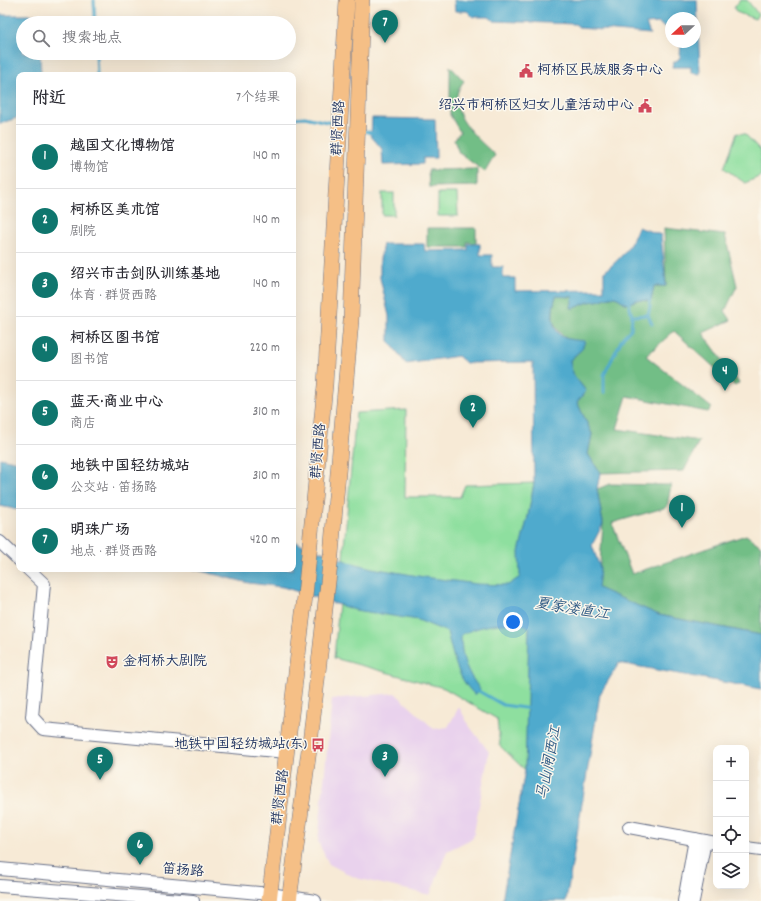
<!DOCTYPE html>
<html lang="zh">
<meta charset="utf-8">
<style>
:root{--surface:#fff;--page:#f7f7f7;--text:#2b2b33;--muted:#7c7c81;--line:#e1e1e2;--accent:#0f766e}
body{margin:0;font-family:Dekko,"LXGW WenKai TC",sans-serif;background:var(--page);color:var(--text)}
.controls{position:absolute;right:12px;bottom:12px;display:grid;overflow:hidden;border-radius:8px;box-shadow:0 4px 16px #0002}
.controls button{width:36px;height:36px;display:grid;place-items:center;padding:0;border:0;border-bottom:1px solid var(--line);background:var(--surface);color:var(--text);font:20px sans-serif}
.compass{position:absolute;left:665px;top:12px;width:36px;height:36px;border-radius:50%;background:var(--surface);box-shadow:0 4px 16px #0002;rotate:249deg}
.you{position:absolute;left:513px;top:622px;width:14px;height:14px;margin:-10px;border:3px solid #fff;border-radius:50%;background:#1a73e8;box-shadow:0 0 0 6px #1a73e833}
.badge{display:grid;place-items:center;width:26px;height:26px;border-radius:50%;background:var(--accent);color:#fff;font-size:13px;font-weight:700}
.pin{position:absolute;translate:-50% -33px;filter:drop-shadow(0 1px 2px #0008)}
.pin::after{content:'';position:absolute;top:21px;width:14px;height:12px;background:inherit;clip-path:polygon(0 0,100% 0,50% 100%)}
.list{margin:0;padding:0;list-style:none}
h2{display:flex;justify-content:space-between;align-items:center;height:52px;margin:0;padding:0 16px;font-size:17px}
h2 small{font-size:13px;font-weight:400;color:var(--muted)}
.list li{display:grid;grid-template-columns:26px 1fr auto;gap:12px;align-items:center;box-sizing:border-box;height:64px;padding:0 16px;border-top:1px solid var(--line)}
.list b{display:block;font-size:15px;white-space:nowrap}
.list p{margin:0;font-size:13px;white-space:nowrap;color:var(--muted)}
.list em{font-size:13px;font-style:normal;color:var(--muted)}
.icon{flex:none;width:22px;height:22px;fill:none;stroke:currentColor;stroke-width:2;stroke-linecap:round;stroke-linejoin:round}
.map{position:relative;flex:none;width:761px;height:901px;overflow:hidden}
.search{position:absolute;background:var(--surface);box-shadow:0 4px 16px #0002;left:16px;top:16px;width:280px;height:44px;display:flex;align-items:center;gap:10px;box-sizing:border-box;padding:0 14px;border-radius:22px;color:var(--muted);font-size:15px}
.panel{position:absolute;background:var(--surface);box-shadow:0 4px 16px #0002;left:16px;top:72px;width:280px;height:500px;border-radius:8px}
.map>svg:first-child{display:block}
.built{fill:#e9d2ed}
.green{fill:#8edf9f;stroke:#54877e}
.forest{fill:#72be86;stroke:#467672}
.water{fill:#50aacd;stroke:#366c96}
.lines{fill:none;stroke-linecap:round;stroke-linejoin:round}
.stream{stroke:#50aacd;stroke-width:3}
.minor-casing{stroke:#687088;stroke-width:14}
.major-casing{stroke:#687088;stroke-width:16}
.minor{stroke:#fff;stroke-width:12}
.major{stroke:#f5bf86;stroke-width:15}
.labels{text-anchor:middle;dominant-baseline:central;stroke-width:3;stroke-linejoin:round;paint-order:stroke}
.poi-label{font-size:14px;fill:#1b2f5e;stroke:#fbf7ec;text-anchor:start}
.street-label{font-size:14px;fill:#1b2f5e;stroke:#fbf7ec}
.water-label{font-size:15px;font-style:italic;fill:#2e5a85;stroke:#fbf7ec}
</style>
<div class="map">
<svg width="761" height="901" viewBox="0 0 761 901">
<rect width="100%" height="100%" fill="#fbf7ec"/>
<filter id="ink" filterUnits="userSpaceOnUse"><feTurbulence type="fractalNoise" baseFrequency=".025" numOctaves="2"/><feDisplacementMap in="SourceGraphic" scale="8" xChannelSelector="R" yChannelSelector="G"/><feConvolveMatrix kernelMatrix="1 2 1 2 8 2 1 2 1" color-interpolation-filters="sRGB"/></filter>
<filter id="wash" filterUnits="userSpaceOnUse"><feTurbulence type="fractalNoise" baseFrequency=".012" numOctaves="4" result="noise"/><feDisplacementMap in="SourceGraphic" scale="16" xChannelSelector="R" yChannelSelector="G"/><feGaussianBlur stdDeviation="0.9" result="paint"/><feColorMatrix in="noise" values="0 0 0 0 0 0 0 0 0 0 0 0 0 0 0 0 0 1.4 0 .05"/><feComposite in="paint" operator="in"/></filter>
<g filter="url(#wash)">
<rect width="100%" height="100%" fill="#f7ead6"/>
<polygon class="built" points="395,693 434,729 448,727 459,707 470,727 489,752 473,838 447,851 430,895 356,878 329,864 318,842 332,699"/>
<g class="green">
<polygon points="740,0 747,0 758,14 755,19 736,12 734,8"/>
<polygon points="737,133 745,134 761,151 761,176 745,183 724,168"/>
<rect x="382" y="193" width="12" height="22"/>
<polygon points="438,193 457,193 458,216 438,216"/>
<polygon points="406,410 405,497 460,497 465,485 534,483 528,516 529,672 525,770 500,746 497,719 444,688 334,658 356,413"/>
</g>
<g class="forest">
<path d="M 450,66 L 464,81 C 441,109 477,138 495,155 L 485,172 L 459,153 L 454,140 L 460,132 L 450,115 Z"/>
<polygon points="477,169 477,186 429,187 428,170"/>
<polygon points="427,228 476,228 476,243 467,242 467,247 427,247"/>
<path d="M 664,228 L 725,235 L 737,286 L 725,311 L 731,320 L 703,333 L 739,383 L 735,386 L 674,331 L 646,356 L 712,408 L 708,412 L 627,396 L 617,429 L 699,441 L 684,471 L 600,473 L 588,454 L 592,434 L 577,402 L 586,391 L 572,373 L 570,360 L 582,349 C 558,334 547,326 556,296 L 573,297 L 571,308 C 578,308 580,305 586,303 C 589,301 592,302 596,301 C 609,299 611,291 626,304 L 637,300 L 651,301 L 654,286 L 666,286 Z"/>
<polygon points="610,484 671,485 667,507 612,523 632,574 746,535 761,546 761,635 659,615 598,589 603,524 597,489"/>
</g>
<g class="water">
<polygon points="454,0 697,0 700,74 691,73 691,67 672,67 673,63 680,58 681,42 695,42 695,18 671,18 671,27 663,27 659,23 646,24 650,34 580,28 575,24 494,21 489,17 473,17 467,11 455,11"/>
<polygon points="0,15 38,15 39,23 23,23 23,53 40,53 41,75 19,75 19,117 0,124"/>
<polygon points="372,118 435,119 436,158 423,158 423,164 383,165 382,149 371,136"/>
<path d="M 638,227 L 661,235 L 666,286 L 654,286 L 651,301 L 637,300 L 626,304 C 611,291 609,299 596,301 C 592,302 589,301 586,303 C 580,305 578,308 571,308 L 573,297 L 556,296 C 552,309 549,328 563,337 C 568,340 578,340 585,341 L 582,349 L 570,360 L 572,373 L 586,391 L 577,402 L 592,434 L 588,454 L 600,473 L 597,489 L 603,524 L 592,545 L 600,568 L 598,588 L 659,615 L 761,635 L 761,689 L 619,663 L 600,694 L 566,901 L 502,901 L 525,770 L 529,627 C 508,620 480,625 461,635 C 461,658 466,671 480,689 L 475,695 C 457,678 453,655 447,632 L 418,620 L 355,610 L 283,587 L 249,583 L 193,569 L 293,569 L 293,541 L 349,562 L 372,568 L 424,577 L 477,584 L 508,585 L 520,577 L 519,552 L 528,516 L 534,483 L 533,362 L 466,363 L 458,356 L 406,364 L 389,341 L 389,316 L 380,278 L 380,259 L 383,244 L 424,244 L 425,251 L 468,250 L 468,244 L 480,244 L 480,255 L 492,255 L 492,267 L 503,267 L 503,278 L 515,278 L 515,291 L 604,290 L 604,272 C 621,258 630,249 638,227 Z"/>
<polygon points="0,458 19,462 19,510 0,506"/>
</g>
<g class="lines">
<g class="stream">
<polyline points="94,0 95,23"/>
<polyline points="96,53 97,75"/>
<polyline points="293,118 305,117 336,124"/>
<polyline points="361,130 375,134"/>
<polyline points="628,299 632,316"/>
<polyline points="648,315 650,307 649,297"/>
<polyline points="604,393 604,375 623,337 631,329 632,316 648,315 652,324"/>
<polyline points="475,689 503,705 531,709"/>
</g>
</g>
</g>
<g filter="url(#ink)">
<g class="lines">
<g class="minor-casing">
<g id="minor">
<polyline points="0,542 19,560"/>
<polyline points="28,569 44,584 32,717 43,729 286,752"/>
<polyline points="629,827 716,843"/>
<polyline points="746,848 761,850"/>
<polyline points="0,869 270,894 315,901"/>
<polyline points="0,886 193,901"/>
<polyline points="684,901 695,839"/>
<polyline points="693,901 705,841"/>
</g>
</g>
<g class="major-casing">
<g id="major">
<polyline points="269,901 305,596 325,385 347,0"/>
<polyline points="289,901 311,735 331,555 351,321 362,0"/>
</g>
</g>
<use href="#minor" class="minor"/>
<use href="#major" class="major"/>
</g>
</g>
<defs>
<g id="civic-bare" transform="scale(1.08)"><path d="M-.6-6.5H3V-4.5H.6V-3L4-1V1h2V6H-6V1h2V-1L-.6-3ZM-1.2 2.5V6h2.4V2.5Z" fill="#d1495b" stroke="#fbf7ec" stroke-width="2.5" paint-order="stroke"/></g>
<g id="theatre-bare" transform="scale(1.08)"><path d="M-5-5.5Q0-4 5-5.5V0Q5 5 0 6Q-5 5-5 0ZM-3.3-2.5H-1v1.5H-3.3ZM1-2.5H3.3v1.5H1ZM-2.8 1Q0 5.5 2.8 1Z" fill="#d1495b" stroke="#fbf7ec" stroke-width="2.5" paint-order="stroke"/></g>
<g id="bus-bare" transform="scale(1.08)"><path d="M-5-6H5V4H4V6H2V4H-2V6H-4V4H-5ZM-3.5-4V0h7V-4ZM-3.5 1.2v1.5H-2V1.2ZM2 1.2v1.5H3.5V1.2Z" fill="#d1495b" stroke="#fbf7ec" stroke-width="2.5" paint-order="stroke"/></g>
</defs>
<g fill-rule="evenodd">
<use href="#civic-bare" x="526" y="71"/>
<use href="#civic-bare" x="645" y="106"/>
<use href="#theatre-bare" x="112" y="662"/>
<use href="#bus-bare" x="318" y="745"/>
</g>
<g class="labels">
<g class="poi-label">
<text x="537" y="71">柯桥区民族服务中心</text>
<text x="634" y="106" text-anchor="end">绍兴市柯桥区妇女儿童活动中心</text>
<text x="123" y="662">金柯桥大剧院</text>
<text x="307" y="745" text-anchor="end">地铁中国轻纺城站(东)</text>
</g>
<g class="street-label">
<text transform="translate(339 128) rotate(-87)">群贤西路</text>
<text transform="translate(319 451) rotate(-85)">群贤西路</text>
<text transform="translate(281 797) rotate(-83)">群贤西路</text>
<text transform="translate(183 871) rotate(5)">笛扬路</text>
</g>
<g class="water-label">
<text transform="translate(572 610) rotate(9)">夏家溇直江</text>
<text transform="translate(550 763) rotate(-79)">马山闸西江</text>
</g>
</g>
</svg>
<div class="controls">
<button>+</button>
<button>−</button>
<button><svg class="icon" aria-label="locate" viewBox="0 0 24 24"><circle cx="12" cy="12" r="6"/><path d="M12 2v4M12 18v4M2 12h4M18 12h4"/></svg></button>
<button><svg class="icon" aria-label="layers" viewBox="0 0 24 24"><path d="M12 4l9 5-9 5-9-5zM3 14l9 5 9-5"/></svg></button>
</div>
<svg class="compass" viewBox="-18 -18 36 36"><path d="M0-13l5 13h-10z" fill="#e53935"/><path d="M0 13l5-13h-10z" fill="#7c7c81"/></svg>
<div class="you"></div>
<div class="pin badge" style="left:682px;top:528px">1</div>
<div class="pin badge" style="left:473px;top:428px">2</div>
<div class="pin badge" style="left:385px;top:777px">3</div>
<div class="pin badge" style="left:725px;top:391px">4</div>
<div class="pin badge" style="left:100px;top:780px">5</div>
<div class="pin badge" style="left:140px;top:865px">6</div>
<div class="pin badge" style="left:385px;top:43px">7</div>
<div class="search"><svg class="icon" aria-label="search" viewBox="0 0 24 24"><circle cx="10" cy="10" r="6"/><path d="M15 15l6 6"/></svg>搜索地点</div>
<section class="panel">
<h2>附近<small>7个结果</small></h2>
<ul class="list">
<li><span class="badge">1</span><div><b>越国文化博物馆</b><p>博物馆</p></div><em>140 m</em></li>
<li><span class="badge">2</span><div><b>柯桥区美术馆</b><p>剧院</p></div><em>140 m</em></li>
<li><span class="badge">3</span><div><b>绍兴市击剑队训练基地</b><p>体育 · 群贤西路</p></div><em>140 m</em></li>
<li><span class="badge">4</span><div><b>柯桥区图书馆</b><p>图书馆</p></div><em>220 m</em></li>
<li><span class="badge">5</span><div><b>蓝天·商业中心</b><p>商店</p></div><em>310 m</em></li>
<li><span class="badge">6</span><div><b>地铁中国轻纺城站</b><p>公交站 · 笛扬路</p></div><em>310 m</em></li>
<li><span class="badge">7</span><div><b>明珠广场</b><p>地点 · 群贤西路</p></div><em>420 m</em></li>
</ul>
</section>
</div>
